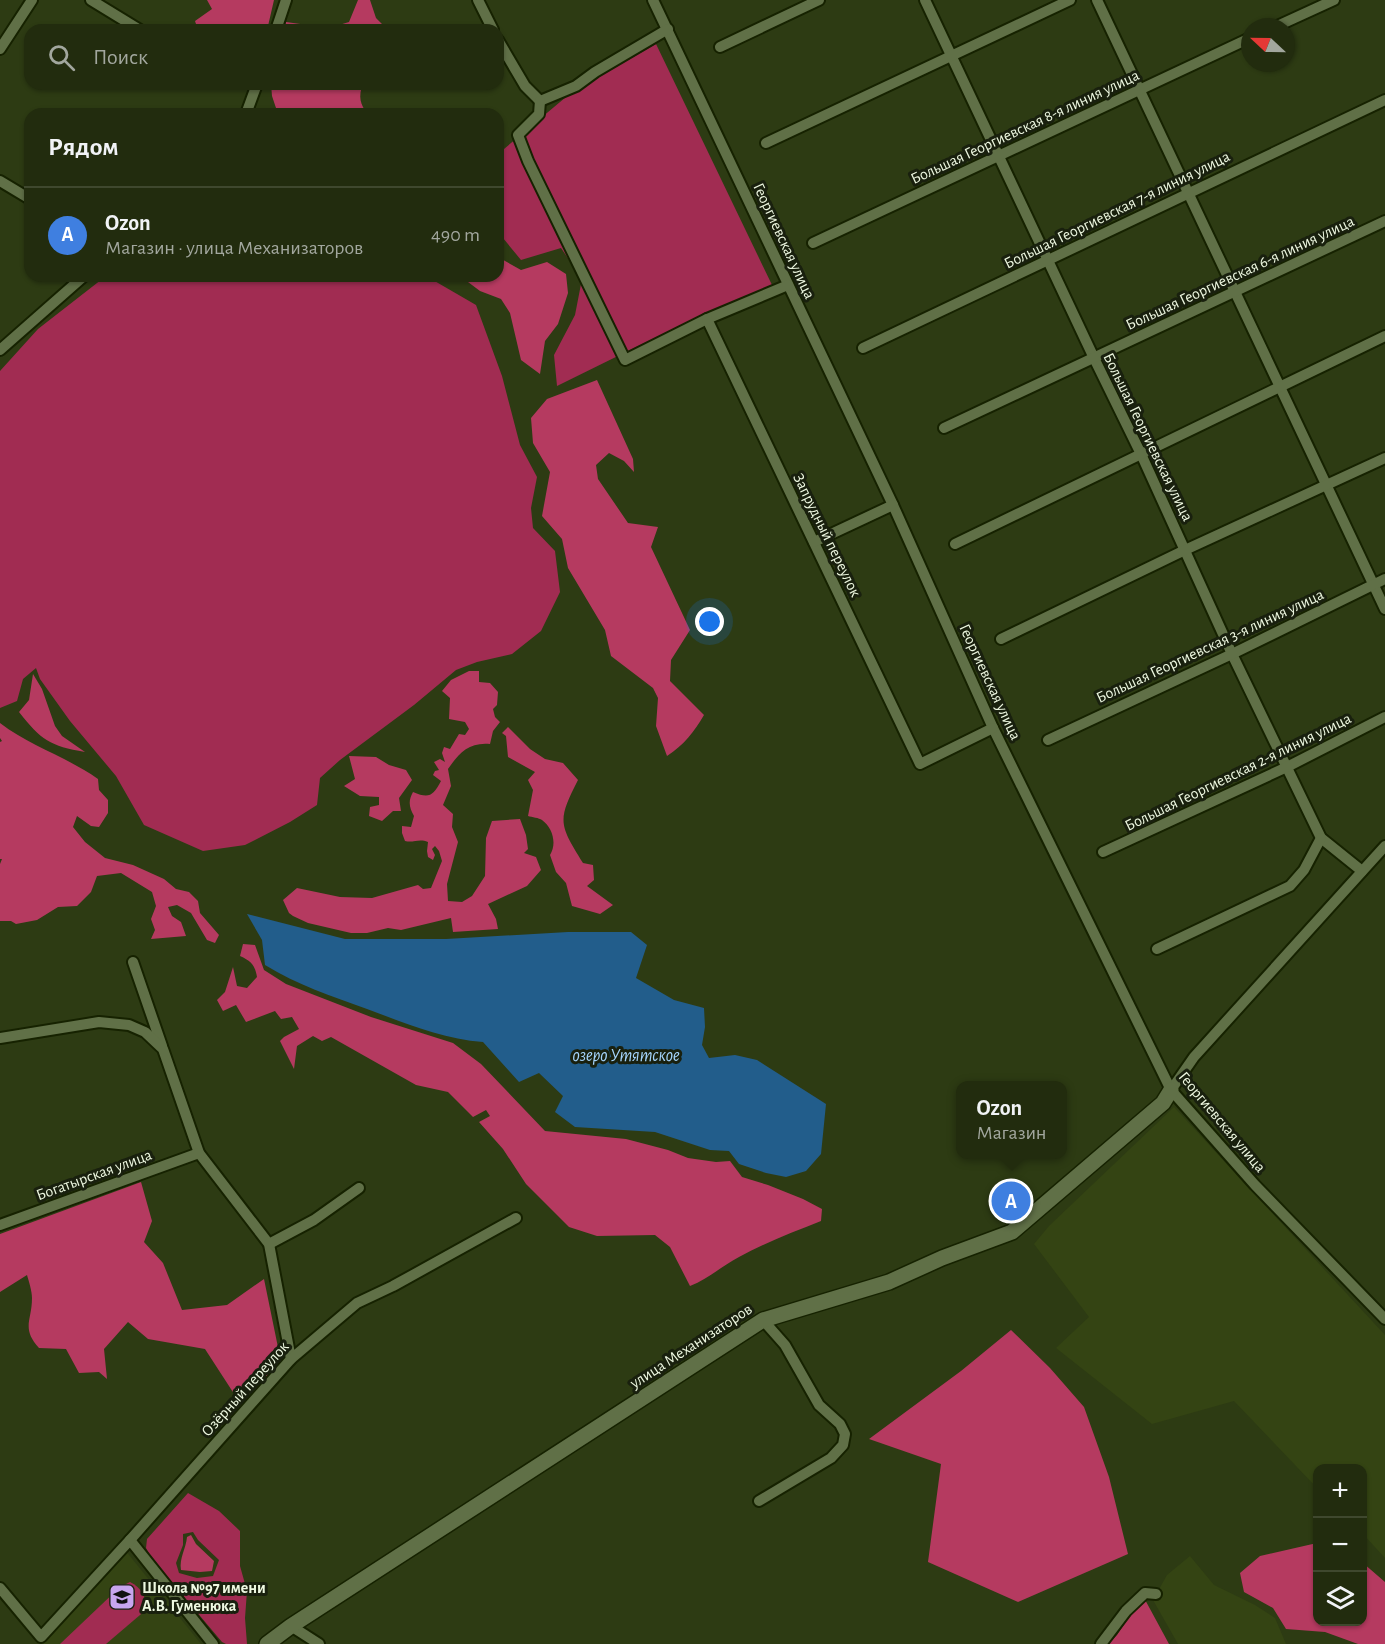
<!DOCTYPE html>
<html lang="ru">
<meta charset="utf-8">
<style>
:root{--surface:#222c0e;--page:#2e381c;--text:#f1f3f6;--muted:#a2a79e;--line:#3f482e;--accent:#d6ab8b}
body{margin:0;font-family:"Alegreya Sans",sans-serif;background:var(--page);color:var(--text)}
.controls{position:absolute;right:18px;bottom:18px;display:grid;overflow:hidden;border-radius:12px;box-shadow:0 2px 4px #0004}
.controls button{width:54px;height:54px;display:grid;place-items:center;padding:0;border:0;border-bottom:2px solid var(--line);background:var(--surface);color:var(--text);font:30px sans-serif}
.compass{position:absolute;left:1241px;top:18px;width:54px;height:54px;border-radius:50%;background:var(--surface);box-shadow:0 2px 4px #0004;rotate:292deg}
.you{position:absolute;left:710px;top:622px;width:21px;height:21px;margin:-15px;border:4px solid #fff;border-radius:50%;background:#1a73e8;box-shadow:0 0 0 9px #1a73e833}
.badge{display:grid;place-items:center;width:39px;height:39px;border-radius:50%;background:var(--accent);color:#fff;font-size:20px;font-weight:700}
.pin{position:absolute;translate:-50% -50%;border:3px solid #fff;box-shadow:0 2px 6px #0006}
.popup{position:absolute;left:956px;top:1081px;width:111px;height:78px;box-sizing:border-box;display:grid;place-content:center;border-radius:12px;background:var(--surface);filter:drop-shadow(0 2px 4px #0005);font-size:20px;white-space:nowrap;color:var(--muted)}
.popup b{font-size:22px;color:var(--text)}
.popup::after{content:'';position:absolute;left:50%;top:100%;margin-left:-12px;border:12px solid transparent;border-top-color:var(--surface)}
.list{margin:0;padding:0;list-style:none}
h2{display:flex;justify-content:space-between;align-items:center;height:78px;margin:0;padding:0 24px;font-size:26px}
h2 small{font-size:20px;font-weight:400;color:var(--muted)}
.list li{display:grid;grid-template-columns:39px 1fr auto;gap:18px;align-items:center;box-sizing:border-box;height:96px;padding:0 24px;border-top:2px solid var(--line)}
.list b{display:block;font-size:22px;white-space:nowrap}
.list p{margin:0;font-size:20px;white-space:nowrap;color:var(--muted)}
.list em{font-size:20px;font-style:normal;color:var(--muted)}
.icon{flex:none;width:33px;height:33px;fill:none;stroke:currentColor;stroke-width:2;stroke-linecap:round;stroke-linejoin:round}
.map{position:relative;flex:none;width:1385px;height:1644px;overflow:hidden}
.search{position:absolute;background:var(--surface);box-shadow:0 2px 4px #0004;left:24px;top:24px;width:480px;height:66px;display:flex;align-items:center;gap:15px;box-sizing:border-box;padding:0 21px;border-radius:18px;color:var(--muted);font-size:22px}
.panel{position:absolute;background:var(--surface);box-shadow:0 2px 4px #0004;left:24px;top:108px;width:480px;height:174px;border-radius:18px}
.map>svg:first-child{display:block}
.built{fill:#344413}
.green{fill:#a12c52;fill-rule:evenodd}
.forest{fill:#b53a60}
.water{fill:#225d8b}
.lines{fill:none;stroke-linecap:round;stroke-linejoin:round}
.street-casing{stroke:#162200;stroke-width:14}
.secondary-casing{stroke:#162200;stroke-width:18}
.street{stroke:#607047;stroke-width:10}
.secondary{stroke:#607047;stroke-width:15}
.labels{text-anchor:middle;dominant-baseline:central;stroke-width:6;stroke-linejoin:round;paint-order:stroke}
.street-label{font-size:16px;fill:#eef8e1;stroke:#19200e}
.poi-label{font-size:16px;font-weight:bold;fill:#eef8e1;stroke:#19200e;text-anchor:start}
.water-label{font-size:18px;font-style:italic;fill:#a5d4fd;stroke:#19200e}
</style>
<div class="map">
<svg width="1385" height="1644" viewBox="0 0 1385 1644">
<rect width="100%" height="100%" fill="#2d3b13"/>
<g class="built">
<polygon points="1174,1107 1385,1335 1385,1558 1363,1534 1362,1468 1318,1468 1317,1488 1234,1401 1152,1424 1056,1348 1089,1317 1034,1244 1049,1226"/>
<polygon points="125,1550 201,1644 39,1644"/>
<polygon points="1190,1556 1214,1585 1255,1605 1275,1618 1286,1644 1178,1644 1153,1600 1167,1575"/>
</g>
<g class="green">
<polygon points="656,44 772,285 701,315 557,386 554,355 575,315 582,279 561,248 521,260 498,232 498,154 572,92"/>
<polygon points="106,276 426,276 476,305 502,376 520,445 537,477 531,508 533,528 555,551 560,592 541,631 512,654 477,662 456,670 414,705 340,760 320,778 317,805 290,822 245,845 203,851 144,825 116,776 70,721 40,679 36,668 23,679 17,701 0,708 0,371 38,329"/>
<path d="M 188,1493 L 219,1511 L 240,1531 L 240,1566 L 247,1591 L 245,1618 L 247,1644 L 226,1644 L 222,1642 L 152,1559 L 146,1548 L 147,1539 ZM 193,1532 L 198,1540 L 219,1560 L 213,1576 L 197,1578 L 179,1573 L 176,1563 L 183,1545 L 183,1534 Z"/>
<path d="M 130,1582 C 142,1588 145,1596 147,1609 L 106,1644 L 60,1644 L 120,1587 Z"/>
</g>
<g class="forest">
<polygon points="207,0 274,0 268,26 261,30 198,30 195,21 212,9"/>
<polygon points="358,0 370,0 376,18 388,30 284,30 286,22 329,28 349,22"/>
<path d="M 271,84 L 363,84 C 358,96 360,105 368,114 L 278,114 L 272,96 Z"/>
<polygon points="498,257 521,270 547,262 566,274 568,293 558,324 545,341 540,374 521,360 510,313 501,299 480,291 460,276 498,276"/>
<path d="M 597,380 L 633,459 L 634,472 L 624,461 L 609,453 L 596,465 L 598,479 L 628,523 L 658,527 L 651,547 L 690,630 L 671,660 L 670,681 L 704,715 C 694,732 684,745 667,756 L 656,726 L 658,698 L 653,688 L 611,656 L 605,630 L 568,568 L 562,539 L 542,516 L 550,472 L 533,443 L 531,418 L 547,399 Z"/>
<path d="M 469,671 L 479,671 L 479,682 L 490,683 L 498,692 L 497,705 L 493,709 L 495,717 L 500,722 L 493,731 L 490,744 C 469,742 459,753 448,769 L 451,786 L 443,805 L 453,814 L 452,827 L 458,842 L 447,884 L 448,901 L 462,902 L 472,896 L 485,876 L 486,838 L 492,821 L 520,819 L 526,835 L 528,849 L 524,853 L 536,857 L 541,870 L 527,886 L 488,904 L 496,919 L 498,929 L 453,932 L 451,918 L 401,930 L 388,928 L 367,933 L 351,933 L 308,923 L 293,916 L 289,913 L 283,900 L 297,888 L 340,897 L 372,898 L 418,885 L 423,889 L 431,888 L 442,861 L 439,851 L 435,846 L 432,849 L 435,855 L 433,860 L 428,857 L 427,851 L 428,842 C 419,838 414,843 405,841 L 402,833 L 402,826 L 411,827 L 414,816 C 409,807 408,801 413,792 C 429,799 433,796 441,781 L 433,775 L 435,771 L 439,770 L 434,762 L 440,759 L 445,762 L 442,753 L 444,747 L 450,749 L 459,734 L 465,735 L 469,729 L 465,722 L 449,719 L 450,698 L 442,691 L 451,680 Z"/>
<path d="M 33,674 L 42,689 L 55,726 L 62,736 L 85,752 C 50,746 41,740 19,712 L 29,700 Z"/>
<path d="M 0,723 C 30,746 67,757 98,779 L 99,790 L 108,800 L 108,813 L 99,827 L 91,826 L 77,816 L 73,827 L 85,842 L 105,858 L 133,865 L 164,879 L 176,889 L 189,892 L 198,901 L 200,913 L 219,935 L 215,943 L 207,940 L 191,913 L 177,905 L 168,907 L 172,916 L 181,922 L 186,936 L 151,939 L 155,930 L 151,919 L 156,906 L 152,892 L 121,873 L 97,876 L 91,892 L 77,906 L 58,907 L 37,920 L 16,924 L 11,921 L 0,921 L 0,864 L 2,859 L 0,859 L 0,742 L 2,741 L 0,738 Z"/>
<path d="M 508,727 L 530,749 L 545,759 L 563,763 L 578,780 C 557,821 559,824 583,863 L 593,865 L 594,880 L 587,886 L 613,905 L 600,914 L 572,906 L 566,883 L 556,872 L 550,855 C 557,844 553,828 542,820 C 539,818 532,817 528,816 L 533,790 L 528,780 L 535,772 L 508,757 L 506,736 L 502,733 Z"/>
<polygon points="349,756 376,757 389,765 406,770 412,780 399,798 401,811 393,811 382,821 369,816 370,807 379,805 379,797 360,796 344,786 355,779"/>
<path d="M 243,944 L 255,945 L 264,970 L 286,984 L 371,1017 L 453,1043 L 481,1064 L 545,1131 L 626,1139 L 668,1150 L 688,1158 L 716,1162 L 730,1161 L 742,1177 L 768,1185 L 803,1199 L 822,1209 L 821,1221 C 793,1232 765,1243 739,1257 C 722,1266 708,1279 690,1286 L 670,1247 L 655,1235 L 597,1236 L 569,1227 L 526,1184 L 503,1149 L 479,1122 L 490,1116 L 486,1110 L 473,1117 L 448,1092 L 416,1085 L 331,1037 L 322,1041 L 313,1036 L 297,1046 L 294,1069 L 280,1041 L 284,1037 L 299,1029 L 292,1017 L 281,1019 L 275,1011 L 246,1022 L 236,1005 L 223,1011 L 217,1000 L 225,992 L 233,967 L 237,986 L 247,988 L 257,977 C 255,965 251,961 240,956 Z"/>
<path d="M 141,1182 L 152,1221 L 144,1242 L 163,1263 L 182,1310 L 227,1305 L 264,1279 L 281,1362 L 240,1403 L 205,1349 L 148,1339 L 128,1322 L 104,1349 L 107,1379 L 99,1372 L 79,1373 L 66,1349 L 39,1348 C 21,1328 32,1321 32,1298 C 32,1291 29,1282 27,1275 L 0,1292 L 0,1234 Z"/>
<polygon points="1011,1330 1050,1368 1084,1407 1109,1477 1128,1554 1018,1602 928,1562 941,1464 869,1439 961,1371"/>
<path d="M 191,1535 L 196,1544 L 214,1561 L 212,1571 L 200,1572 L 181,1570 C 179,1558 186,1549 187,1537 Z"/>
<polygon points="1317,1543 1318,1622 1362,1622 1363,1563 1385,1582 1385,1644 1358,1644 1325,1632 1286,1629 1273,1608 1244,1592 1240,1573 1260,1556"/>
<polygon points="1143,1596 1169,1644 1108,1644 1117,1635"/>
</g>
<path class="water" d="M 247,914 L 345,939 L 446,939 L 568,932 L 631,932 L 647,945 L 636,978 L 674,1000 L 704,1008 L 705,1027 L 702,1045 L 709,1058 L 735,1055 L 757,1060 L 826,1104 L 821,1154 L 806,1171 L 786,1177 L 766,1173 L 739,1164 L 729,1151 L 710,1150 L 655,1132 L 575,1127 L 555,1112 L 563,1096 L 539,1073 L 519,1082 L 483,1042 C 442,1039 405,1023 367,1009 C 332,996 297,985 265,965 L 262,940 Z"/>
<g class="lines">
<g class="street-casing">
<g id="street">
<polyline points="91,0 140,30"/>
<polyline points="478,0 493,30"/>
<polyline points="653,0 893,505 993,728 1171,1090 1255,1185 1385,1319"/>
<polyline points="925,0 1094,358 1141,454 1232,654 1321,838 1362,871"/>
<polyline points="1097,0 1385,609"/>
<polyline points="1275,27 1334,0"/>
<polyline points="276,30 286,0"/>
<polyline points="498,40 525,86 540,101 576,86 595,72 668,29"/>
<polyline points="720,47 819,0"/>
<polyline points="0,49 32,0"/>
<polyline points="540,101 539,114 518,135 528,161 625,360 707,319 788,285"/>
<polyline points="246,114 257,84"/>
<polyline points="766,143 1070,0"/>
<polyline points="0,181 30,199"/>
<polyline points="813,243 1250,38"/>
<polyline points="707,319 920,764 993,728"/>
<polyline points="863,348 1385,100"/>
<polyline points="0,350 84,276"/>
<polyline points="944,428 1385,221"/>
<polyline points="814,542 893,505"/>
<polyline points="955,544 1385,336"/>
<polyline points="1001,639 1185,550 1385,458"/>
<polyline points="1048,740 1232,654 1385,579"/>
<polyline points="1103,852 1287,767 1385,717"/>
<polyline points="1157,949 1290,886 1304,870 1321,838"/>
<polyline points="133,962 162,1046"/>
<polyline points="0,1038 99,1022 129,1025 145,1032 163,1049 199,1153 269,1244 291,1359"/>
<polyline points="1171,1090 1194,1057 1385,846"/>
<polyline points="0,1225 199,1153"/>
<polyline points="269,1244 314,1220 359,1188"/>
<polyline points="759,1501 831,1458 843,1445 845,1434 840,1424 819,1405 785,1345 763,1320"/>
<polyline points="130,1540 213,1644"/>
<polyline points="0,1588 41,1637 130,1540 291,1359 357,1303 393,1286 516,1218"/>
<polyline points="291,1626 319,1644"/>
<polyline points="1101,1644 1126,1611 1145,1593 1156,1594"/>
</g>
</g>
<g class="secondary-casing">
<polyline id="secondary" points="267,1644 291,1626 763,1320 889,1282 942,1258 1012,1232 1163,1103 1171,1090"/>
</g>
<use href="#street" class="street"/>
<use href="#secondary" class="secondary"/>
</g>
<defs>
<g id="school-square" transform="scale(1.35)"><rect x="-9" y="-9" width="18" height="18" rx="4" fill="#c8a6ef" stroke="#19200e"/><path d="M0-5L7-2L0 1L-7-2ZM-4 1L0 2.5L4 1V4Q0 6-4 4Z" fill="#111"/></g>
</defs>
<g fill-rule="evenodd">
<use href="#school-square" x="122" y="1597"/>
</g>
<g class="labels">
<g class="street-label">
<text transform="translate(1025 127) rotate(-25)">Большая Георгиевская 8-я линия улица</text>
<text transform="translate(1117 210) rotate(-26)">Большая Георгиевская 7-я линия улица</text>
<text transform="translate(784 241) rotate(65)">Георгиевская улица</text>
<text transform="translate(1240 273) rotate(-25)">Большая Георгиевская 6-я линия улица</text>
<text transform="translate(1148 437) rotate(64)">Большая Георгиевская улица</text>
<text transform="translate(827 535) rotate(64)">Запрудный переулок</text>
<text transform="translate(1210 646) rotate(-25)">Большая Георгиевская 3-я линия улица</text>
<text transform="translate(990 682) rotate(65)">Георгиевская улица</text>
<text transform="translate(1238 772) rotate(-26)">Большая Георгиевская 2-я линия улица</text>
<text transform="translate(1222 1122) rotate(50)">Георгиевская улица</text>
<text transform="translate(94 1175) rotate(-20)">Богатырская улица</text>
<text transform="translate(691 1346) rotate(-33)">улица Механизаторов</text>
<text transform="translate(245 1389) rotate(-48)">Озёрный переулок</text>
</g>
<g class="poi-label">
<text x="142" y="1588">Школа №97 имени<tspan x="142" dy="18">А.В. Гуменюка</tspan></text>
</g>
<g class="water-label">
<text x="626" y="1056">озеро Утятское</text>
</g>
</g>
</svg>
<div class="controls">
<button>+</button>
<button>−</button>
<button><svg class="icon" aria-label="layers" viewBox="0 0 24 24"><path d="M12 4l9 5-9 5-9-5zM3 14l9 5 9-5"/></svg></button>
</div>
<svg class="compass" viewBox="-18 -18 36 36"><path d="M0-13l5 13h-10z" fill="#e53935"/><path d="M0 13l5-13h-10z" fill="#a2a79e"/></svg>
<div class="you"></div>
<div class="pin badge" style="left:1011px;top:1201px;background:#3f7fe0">A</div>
<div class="popup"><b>Ozon</b>Магазин</div>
<div class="search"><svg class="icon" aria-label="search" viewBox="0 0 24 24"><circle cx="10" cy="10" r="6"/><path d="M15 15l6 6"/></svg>Поиск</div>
<section class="panel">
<h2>Рядом<small></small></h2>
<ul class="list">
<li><span class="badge" style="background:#3f7fe0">A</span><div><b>Ozon</b><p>Магазин · улица Механизаторов</p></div><em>490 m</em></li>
</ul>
</section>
</div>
